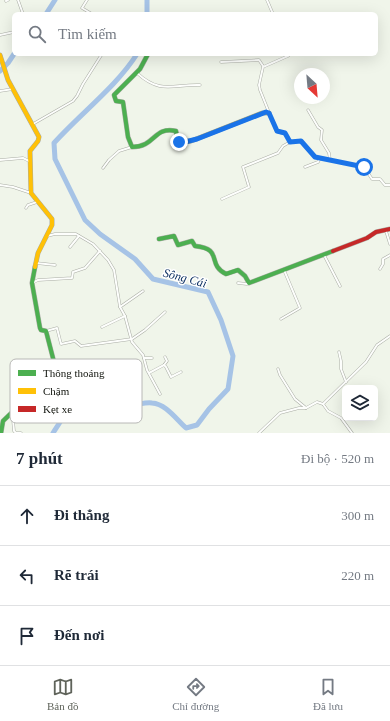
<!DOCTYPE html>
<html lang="vi">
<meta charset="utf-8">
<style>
:root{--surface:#fff;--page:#f2f2f3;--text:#1f2937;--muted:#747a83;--line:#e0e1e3;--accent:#5f635a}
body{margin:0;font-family:Georgia,serif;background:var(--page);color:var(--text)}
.controls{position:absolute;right:12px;bottom:12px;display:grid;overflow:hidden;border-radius:6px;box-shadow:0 4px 16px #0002}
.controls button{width:36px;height:36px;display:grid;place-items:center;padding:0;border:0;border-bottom:1px solid var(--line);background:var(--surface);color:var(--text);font:20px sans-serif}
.compass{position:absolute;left:294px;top:68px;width:36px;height:36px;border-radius:50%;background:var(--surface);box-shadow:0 4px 16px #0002;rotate:154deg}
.stop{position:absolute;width:12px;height:12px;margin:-9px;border:3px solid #1a73e8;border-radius:50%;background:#fff}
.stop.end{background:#1a73e8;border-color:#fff;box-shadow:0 1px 4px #0008}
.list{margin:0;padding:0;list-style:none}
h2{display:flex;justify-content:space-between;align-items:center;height:52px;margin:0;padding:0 16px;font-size:17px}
h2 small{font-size:13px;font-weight:400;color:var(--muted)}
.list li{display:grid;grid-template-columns:26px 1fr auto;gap:12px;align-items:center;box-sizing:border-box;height:60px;padding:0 16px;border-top:1px solid var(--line)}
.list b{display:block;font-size:15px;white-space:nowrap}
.list em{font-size:13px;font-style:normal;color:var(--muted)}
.icon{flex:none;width:22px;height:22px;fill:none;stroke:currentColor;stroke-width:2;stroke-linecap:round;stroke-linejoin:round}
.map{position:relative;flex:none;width:390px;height:433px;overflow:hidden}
.search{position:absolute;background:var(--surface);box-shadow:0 4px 16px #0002;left:12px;right:12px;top:12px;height:44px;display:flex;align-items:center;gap:10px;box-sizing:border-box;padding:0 14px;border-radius:6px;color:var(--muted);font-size:15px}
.sheet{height:232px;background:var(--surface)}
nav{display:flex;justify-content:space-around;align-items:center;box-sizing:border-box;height:56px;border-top:1px solid var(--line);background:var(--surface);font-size:11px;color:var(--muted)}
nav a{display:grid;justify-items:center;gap:2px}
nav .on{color:var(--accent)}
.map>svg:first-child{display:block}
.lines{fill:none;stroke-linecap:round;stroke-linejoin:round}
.river{stroke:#a6c3e6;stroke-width:5}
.street-casing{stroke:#aaada5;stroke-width:3}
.fast-casing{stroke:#aaada5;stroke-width:5}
.slow-casing{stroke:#aaada5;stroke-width:5}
.jam-casing{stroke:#aaada5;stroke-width:5}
.street{stroke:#fdfefc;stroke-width:2}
.fast{stroke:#4caf50;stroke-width:4}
.slow{stroke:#ffc107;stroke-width:4}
.jam{stroke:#c62828;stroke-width:4}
.route{stroke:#1a73e8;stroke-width:5}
.labels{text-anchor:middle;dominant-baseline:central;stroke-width:3;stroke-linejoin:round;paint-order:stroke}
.water-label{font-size:12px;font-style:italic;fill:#0a2e60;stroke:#fff}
.key{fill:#fff;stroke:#b8b8b6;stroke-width:1}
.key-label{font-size:11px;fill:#11140d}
</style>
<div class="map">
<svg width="390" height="433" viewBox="0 0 390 433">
<rect width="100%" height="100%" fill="#f0f5ea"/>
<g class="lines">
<g class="river">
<polyline points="147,0 147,14"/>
<polyline points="46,14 55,0"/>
<polyline points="0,71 8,63 14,54"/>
<path d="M 53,433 C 63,417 83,383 107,391 C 114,394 122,404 131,405 C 138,405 145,402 152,403 C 166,404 176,419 186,428 L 197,425 L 209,409 L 228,389 L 233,356 L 221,320 L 208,292 L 153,279 L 135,259 L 100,234 L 85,220 L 55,159 L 54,143 C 81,113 116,87 137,54"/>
</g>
<g class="street-casing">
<g id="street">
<polyline points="18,0 23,14"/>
<polyline points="87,0 82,8 92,14"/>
<polyline points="267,0 273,14"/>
<polyline points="6,1 8,0"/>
<polyline points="0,35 14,32"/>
<polyline points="290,54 288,56 263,67 259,85 260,90 276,130 278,132 286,134 290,142 301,141 315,157 364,167 372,179 380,179 385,185 390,185"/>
<polyline points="221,62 259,60 263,66"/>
<path d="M 137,73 C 161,95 173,84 200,85"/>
<polyline points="0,91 13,89"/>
<polyline points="308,110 318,127 322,130 321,140 329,153 330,160"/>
<polyline points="33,124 73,101 77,96 83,84 102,54"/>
<polyline points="0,160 23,158 29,161"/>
<polyline points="305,167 318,162 320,158"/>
<polyline points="103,168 109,160 119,151 132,147"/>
<polyline points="0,185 13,187 31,193"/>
<polyline points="222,199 249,187 243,167 278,153 283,146 290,142"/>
<polyline points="26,208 28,205 37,202"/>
<polyline points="386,231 390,244"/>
<polyline points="47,236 55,234 76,234 93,244 108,260 114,270 120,307 125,316 132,342 143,355 147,370 160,394"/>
<polyline points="70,247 79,236"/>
<polyline points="324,255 340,286"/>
<polyline points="36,263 55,265"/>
<polyline points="380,269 383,264 383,259 390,255"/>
<polyline points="32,283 38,280 72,278 73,272 85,268 100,251"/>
<polyline points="238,283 247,284 249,283"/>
<polyline points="120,307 143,291"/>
<polyline points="281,319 300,308 284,270"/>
<polyline points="102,327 125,316"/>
<polyline points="46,331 57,328 61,344 75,341 81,346 132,339 145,330 165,312"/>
<polyline points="339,352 341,361 341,369 346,382"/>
<polyline points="144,358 152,358"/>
<polyline points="164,365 167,361 165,357"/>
<polyline points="278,369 280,375 295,399 306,408"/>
<polyline points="149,373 164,365 166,367 171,377 181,372"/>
<polyline points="323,404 366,362 377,345 390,336"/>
<polyline points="10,414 13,420 14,431 16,433 21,433"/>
<polyline points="259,433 280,413 299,408 306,408 317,402 323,404 328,411 341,418 352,433"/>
</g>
</g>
<g class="fast-casing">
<g id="fast">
<path d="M 148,54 L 140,69 L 114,95 L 116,101 L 123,102 L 128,137 L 132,147 C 156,147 153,126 176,131 L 177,137"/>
<path d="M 159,239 L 174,236 L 178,245 L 192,241 L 195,246 C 224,249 206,264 226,274 L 238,270 L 245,276 L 249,283 L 333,251"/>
<path d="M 1,433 L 3,421 L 28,397 L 23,377 C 32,371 48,371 54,362 L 46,331 L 41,330 L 40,328 L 32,283 L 35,267"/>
</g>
</g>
<g class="slow-casing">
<g id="slow">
<polyline points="0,55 8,80 39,137 38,141 30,151 31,193 52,219 52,225 38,253 35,267"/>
<polyline points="177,137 180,142 191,141 262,113 269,113"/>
</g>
</g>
<g class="jam-casing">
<polyline id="jam" points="333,251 367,238 376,232 390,229"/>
</g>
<use href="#street" class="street"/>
<use href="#fast" class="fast"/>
<use href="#slow" class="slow"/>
<use href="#jam" class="jam"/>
</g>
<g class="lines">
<polyline class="route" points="179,142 185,142 197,139 266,112 269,113 277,131 285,133 290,142 301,141 315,157 364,167"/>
</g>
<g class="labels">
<g class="water-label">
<text transform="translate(185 278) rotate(15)">Sông Cái</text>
</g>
</g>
<rect x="10" y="359" width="132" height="64" rx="6" class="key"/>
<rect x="18" y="370" width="18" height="6" fill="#4caf50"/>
<rect x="18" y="388" width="18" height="6" fill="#ffc107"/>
<rect x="18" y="406" width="18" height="6" fill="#c62828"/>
<g class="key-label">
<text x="43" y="377">Thông thoáng</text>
<text x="43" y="395">Chậm</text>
<text x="43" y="413">Kẹt xe</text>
</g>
</svg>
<div class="controls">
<button><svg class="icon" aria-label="layers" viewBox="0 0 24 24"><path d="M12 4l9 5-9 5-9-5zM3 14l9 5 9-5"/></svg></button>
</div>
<svg class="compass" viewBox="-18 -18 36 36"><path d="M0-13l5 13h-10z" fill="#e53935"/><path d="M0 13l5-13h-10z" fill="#747a83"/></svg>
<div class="stop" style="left:364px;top:167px"></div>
<div class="stop end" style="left:179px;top:142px"></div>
<div class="search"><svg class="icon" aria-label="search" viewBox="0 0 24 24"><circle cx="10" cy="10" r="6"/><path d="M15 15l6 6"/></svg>Tìm kiếm</div>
</div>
<section class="sheet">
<h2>7 phút<small>Đi bộ · 520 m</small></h2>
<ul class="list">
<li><svg class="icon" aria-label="ahead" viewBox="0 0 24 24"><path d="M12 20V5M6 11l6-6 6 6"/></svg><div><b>Đi thẳng</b></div><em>300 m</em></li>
<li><svg class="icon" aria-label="left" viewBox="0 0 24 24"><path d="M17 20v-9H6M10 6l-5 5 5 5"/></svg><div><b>Rẽ trái</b></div><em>220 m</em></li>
<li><svg class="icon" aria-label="arrive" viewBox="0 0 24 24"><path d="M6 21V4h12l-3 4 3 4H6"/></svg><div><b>Đến nơi</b></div></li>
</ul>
</section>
<nav>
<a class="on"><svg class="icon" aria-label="map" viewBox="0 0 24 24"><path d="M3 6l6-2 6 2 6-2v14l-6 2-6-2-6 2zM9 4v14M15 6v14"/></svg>Bản đồ</a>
<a><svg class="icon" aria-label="directions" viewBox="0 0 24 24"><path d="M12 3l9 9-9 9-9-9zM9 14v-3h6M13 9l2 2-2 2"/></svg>Chỉ đường</a>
<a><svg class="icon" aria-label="saved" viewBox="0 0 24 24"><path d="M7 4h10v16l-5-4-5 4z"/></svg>Đã lưu</a>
</nav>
